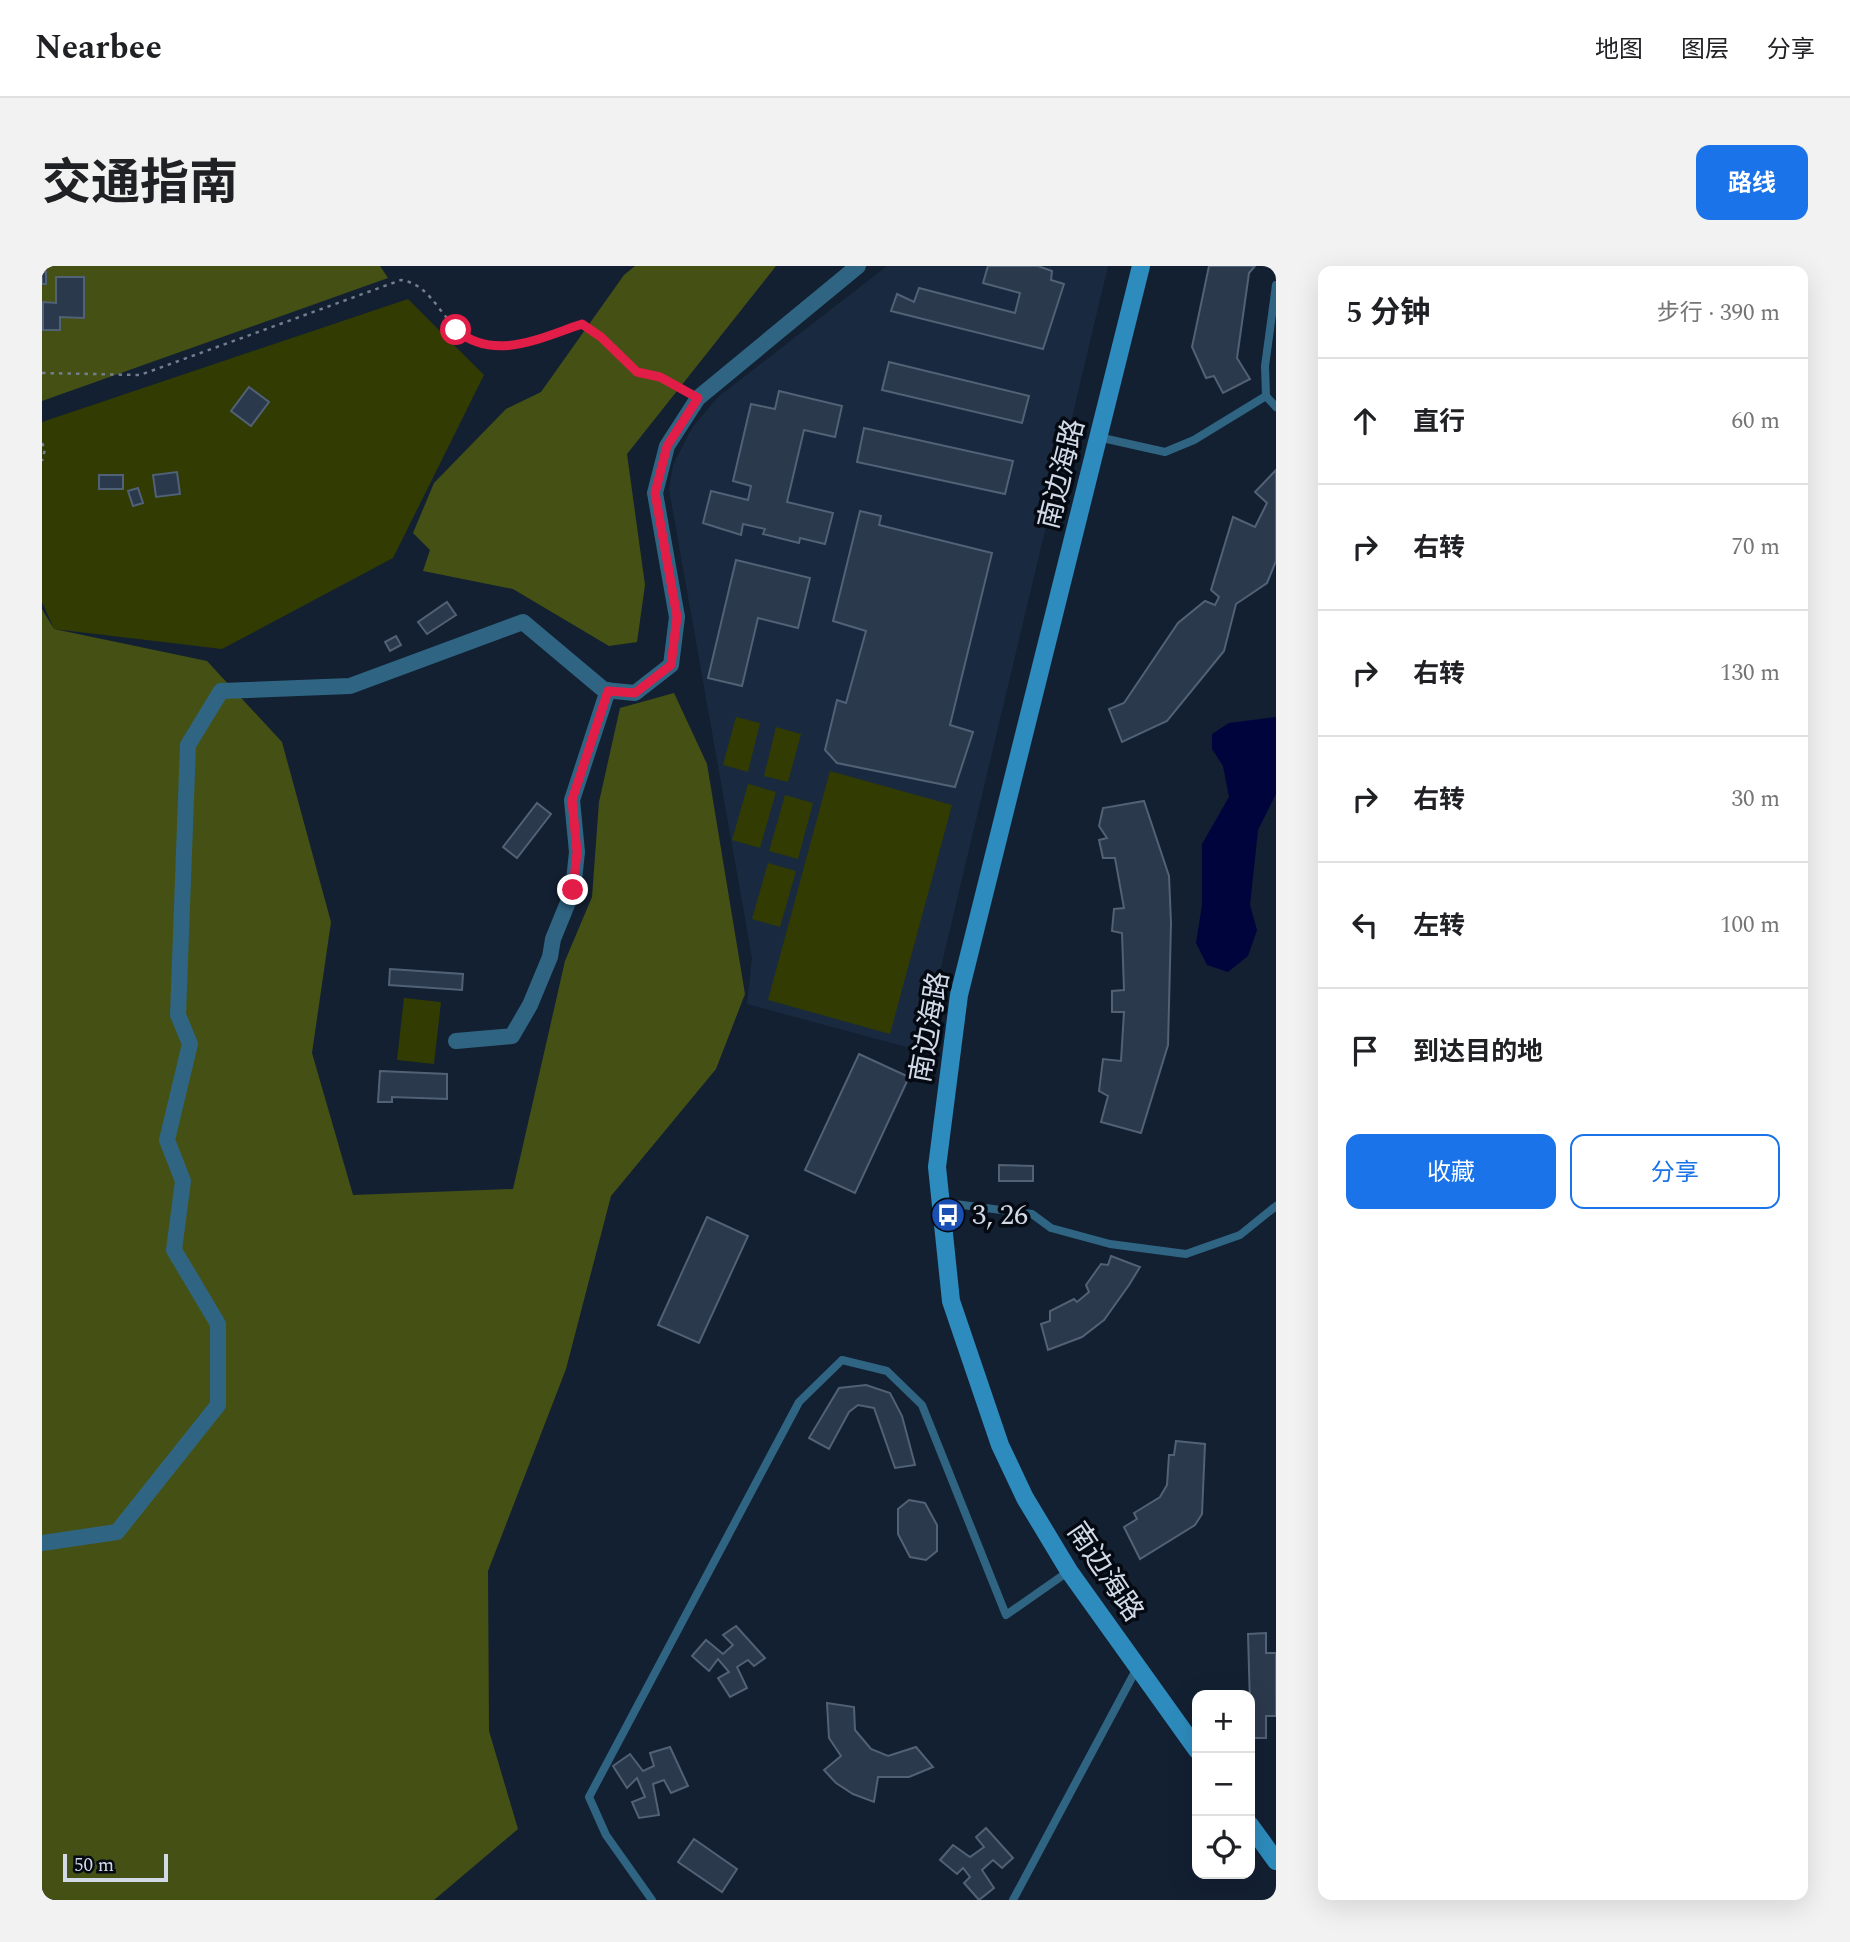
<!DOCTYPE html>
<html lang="zh">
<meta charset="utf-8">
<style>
:root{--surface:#fff;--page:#f2f2f2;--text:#202124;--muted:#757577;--line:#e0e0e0;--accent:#1a73e8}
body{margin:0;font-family:Spectral,"Noto Sans SC",serif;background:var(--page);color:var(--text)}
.controls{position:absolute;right:21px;bottom:21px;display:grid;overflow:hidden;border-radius:14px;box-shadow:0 7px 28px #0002}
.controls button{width:63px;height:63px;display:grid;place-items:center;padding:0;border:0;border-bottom:2px solid var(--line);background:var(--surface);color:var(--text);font:35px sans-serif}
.scale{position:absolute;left:21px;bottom:18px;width:105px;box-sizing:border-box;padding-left:7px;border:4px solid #d2dae7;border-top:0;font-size:19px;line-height:24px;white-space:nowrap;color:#d2dae7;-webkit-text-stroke:5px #050a12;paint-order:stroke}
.stop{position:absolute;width:21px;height:21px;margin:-16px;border:5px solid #e11d48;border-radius:50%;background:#fff}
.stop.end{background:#e11d48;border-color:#fff;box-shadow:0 2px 7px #0008}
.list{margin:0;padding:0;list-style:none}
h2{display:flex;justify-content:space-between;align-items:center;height:91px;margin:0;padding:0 28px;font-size:30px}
h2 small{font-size:23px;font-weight:400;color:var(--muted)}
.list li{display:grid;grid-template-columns:46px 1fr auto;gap:21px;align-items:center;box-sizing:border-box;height:126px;padding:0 28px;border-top:2px solid var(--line)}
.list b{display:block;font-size:26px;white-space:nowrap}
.list em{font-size:23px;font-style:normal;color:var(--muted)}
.actions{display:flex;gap:14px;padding:21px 28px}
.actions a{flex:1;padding:16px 0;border:2px solid var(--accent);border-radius:14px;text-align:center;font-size:24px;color:var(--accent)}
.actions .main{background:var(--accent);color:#fff}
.icon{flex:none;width:38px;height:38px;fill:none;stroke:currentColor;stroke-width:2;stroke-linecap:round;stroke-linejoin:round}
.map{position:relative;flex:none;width:1234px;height:1634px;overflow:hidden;border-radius:14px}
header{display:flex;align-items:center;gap:42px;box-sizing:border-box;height:98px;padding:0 35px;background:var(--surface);border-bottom:2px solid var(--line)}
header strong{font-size:33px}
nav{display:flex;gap:38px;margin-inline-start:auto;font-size:24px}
.intro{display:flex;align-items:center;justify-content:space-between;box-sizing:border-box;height:168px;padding:0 42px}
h1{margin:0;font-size:49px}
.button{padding:18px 32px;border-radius:14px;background:var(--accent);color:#fff;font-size:24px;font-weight:700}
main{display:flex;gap:42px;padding:0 42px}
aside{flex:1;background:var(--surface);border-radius:14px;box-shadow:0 7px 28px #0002}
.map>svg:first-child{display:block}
.built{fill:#192a40}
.green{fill:#313b02}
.forest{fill:#455114}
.water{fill:#00043c}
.building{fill:#2b394c;stroke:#516176;stroke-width:2}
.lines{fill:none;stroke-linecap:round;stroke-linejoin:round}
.path{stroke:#737d8d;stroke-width:2.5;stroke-dasharray:3.5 5;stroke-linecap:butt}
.lane{stroke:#2f6583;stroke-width:8}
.street{stroke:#2f6583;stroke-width:16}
.secondary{stroke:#2d8cbd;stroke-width:18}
.route{stroke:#e11d48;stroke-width:9}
.labels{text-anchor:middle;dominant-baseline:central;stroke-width:7;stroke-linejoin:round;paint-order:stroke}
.street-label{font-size:28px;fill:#d2dae7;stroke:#050a12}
.poi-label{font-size:28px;fill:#d2dae7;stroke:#050a12;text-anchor:start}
</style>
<header>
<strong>Nearbee</strong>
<nav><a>地图</a><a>图层</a><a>分享</a></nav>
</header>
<div class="intro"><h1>交通指南</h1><a class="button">路线</a></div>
<main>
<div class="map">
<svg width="1234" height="1634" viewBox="0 0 1234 1634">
<rect width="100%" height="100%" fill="#132032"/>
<polygon class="built" points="845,0 1066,0 879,785 705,738 710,692 627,223 631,199 650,162 676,131"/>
<g class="green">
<polygon points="366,33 442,109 351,292 180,383 12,363 0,336 0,156"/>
<polygon points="694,451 718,457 706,506 681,499"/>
<polygon points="734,461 759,468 746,516 722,510"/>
<polygon points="788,505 910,539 848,768 726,734"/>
<polygon points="706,518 734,526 718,582 690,574"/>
<polygon points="743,529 771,537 756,593 727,585"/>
<polygon points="726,597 754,605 738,661 710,653"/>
<polygon points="362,732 399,736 392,798 355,794"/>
</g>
<g class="forest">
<polygon points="0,0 338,0 346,12 0,135"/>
<polygon points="593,0 734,0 585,188 603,319 595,376 567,380 471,323 381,305 388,284 371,267 392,217 464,143 499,126 582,9"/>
<polygon points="0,343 12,363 165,395 240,476 289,656 270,787 311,929 471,923 523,695 550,631 557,536 578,442 632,427 665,498 703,728 674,803 569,930 524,1103 446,1305 447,1465 476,1563 392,1634 0,1634"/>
</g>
<polygon class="water" points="1234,451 1234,528 1216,564 1208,639 1215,664 1206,690 1186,706 1165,699 1154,677 1160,639 1160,578 1187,531 1181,500 1170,483 1170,468 1187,457"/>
<g class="building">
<polygon points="946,0 996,0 1010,5 1009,14 1022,18 1001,83 849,45 855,28 872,36 877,22 973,47 978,27 941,17"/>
<polygon points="1167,0 1213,0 1207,7 1195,92 1208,113 1181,127 1172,110 1164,112 1150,81"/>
<rect x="0" y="6" width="4" height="12"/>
<polygon points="14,11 42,11 42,52 18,51 18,64 1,64 1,36 14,37"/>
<polygon points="847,96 987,130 980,157 840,124"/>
<polygon points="207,121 227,136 209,160 189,145"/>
<polygon points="737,125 800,140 793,171 762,164 745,236 791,247 783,278 758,272 757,277 721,268 723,263 701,258 699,269 661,257 669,225 706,234 709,220 691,215 709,138 733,143"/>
<polygon points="822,162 971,195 963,228 815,196"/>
<polygon points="1234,204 1234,295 1225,317 1194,338 1182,385 1125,455 1080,476 1067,443 1082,437 1136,357 1163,335 1173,339 1177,331 1169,324 1191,251 1213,261 1225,237 1213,226"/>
<polygon points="135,206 138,228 114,231 111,209"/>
<rect x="57" y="209" width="24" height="14"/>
<polygon points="96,222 101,237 91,240 86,225"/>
<polygon points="818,245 839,250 837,259 950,287 908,459 931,466 913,521 795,497 783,484 795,434 804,437 824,365 791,355"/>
<polygon points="694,294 768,312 756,362 716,352 700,420 666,412"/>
<polygon points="405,336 414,349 385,368 376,356"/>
<polygon points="354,370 359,379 348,385 343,376"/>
<polygon points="1102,535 1127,610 1129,657 1126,779 1099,867 1059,856 1066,830 1057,825 1061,793 1079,795 1082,746 1070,746 1070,725 1082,724 1080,667 1070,665 1072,643 1082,642 1073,592 1061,592 1057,574 1065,572 1057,560 1061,542"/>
<polygon points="495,537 509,548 475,592 461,581"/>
<polygon points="348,703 421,708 420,724 347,719"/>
<polygon points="817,788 867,811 813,927 763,904"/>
<polygon points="338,805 405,808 405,833 350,831 350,836 336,836"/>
<polygon points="957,899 991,900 991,915 957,915"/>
<polygon points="665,951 706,970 657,1077 616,1059"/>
<polygon points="1069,990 1098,1001 1087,1019 1062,1054 1040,1071 1006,1084 999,1058 1008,1055 1008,1045 1032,1033 1035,1036 1047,1026 1044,1019 1059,998 1066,999"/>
<polygon points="824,1119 848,1127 860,1150 873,1199 853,1202 832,1142 816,1139 807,1146 787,1183 767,1172 797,1122"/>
<polygon points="1134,1175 1163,1178 1160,1248 1153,1259 1098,1293 1082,1261 1095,1253 1092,1247 1118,1231 1125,1219 1127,1189 1132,1189"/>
<polygon points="867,1234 883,1237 895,1259 895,1285 884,1294 868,1291 856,1268 856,1243"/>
<polygon points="694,1360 723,1392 712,1400 706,1394 695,1401 705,1422 688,1431 676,1412 687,1406 676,1393 667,1405 650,1390 664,1374 681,1388 691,1379 681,1369"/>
<polygon points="1224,1367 1224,1387 1234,1387 1234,1450 1224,1450 1224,1472 1209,1472 1206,1368"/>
<polygon points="785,1437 812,1441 813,1464 829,1483 846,1490 874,1481 891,1501 867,1511 836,1511 832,1536 811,1528 794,1517 782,1504 799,1490 787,1472"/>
<polygon points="628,1481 646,1520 629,1527 622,1514 611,1518 617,1549 597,1552 590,1536 603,1531 595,1512 585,1522 571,1500 588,1488 601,1505 612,1500 608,1487"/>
<polygon points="944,1562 971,1592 960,1602 951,1594 940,1604 952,1622 937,1634 922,1617 928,1611 921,1602 915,1608 898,1594 911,1579 928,1591 942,1581 934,1571"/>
<polygon points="652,1573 695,1603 680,1626 636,1596"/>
</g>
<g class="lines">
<g class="path">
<path d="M 0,107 L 98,109 L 359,14 C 377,17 386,28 397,42 C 443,104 478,78 540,58 C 561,72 575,94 594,105 C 610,114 629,114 645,125"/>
<polyline points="0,177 3,183 0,195"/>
</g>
<g class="lane">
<polyline points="1234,19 1223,100 1224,130 1234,141"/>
<polyline points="1056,171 1123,186 1152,174 1224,130"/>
<polyline points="898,936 990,948 1009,962 1068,978 1144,988 1198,969 1234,940"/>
<polyline points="610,1634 564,1569 547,1531 757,1136 800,1094 845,1105 880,1139 964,1349 1027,1305"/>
<polyline points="971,1634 1095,1402"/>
</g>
<g class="street">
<polyline points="414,775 470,770 488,739 508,691 511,673 531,624 535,586 530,534 566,424"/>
<polyline points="0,1277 75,1266 176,1139 176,1058 132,984 141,915 125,874 148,778 136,749 146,479 179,425 308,420 481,356 562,424 593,427 629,399 635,351 613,227 625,180 656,132 816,0"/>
</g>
<g class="secondary">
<polyline points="1099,0 917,729 895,901 909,1035 958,1179 983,1232 1027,1305 1155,1484"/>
<polyline points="1208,1559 1234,1595"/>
</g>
</g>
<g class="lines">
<path class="route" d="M 414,64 C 453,96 498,72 540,58 L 559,71 L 595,106 L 618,111 L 656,132 L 625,180 L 613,227 L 635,351 L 629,399 L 593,427 L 566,425 L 530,534 L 535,586 L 531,624"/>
</g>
<defs>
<g id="bus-disc" transform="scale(1.75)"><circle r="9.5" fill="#1a4fb4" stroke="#050a12"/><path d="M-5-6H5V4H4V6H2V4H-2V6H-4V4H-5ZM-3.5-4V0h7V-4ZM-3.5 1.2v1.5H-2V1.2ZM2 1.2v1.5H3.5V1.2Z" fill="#fff"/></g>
</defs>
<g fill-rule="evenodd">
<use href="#bus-disc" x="906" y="949"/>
</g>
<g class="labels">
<g class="street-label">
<text transform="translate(1020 208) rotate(-76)">南边海路</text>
<text transform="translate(888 761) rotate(-80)">南边海路</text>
<text transform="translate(1063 1306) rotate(56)">南边海路</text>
</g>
<g class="poi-label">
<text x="930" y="949">3, 26</text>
</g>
</g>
</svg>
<div class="controls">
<button>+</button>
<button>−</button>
<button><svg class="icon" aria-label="locate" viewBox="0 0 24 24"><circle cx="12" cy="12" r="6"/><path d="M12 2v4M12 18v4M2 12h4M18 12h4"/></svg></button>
</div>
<div class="scale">50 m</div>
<div class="stop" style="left:414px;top:64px"></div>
<div class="stop end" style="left:531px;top:624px"></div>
</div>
<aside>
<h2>5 分钟<small>步行 · 390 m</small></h2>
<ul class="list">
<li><svg class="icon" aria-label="ahead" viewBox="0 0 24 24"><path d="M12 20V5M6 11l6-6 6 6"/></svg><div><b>直行</b></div><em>60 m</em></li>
<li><svg class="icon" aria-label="right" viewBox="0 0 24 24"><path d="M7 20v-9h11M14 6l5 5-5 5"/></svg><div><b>右转</b></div><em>70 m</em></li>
<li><svg class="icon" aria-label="right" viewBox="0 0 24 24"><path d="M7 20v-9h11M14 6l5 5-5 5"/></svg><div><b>右转</b></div><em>130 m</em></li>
<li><svg class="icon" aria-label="right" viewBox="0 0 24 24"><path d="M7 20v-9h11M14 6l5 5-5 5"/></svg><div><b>右转</b></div><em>30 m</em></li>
<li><svg class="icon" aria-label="left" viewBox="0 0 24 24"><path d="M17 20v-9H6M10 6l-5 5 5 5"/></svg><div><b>左转</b></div><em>100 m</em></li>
<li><svg class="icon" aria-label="arrive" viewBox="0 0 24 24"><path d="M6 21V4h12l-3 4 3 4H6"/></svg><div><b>到达目的地</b></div></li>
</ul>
<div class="actions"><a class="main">收藏</a><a>分享</a></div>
</aside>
</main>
